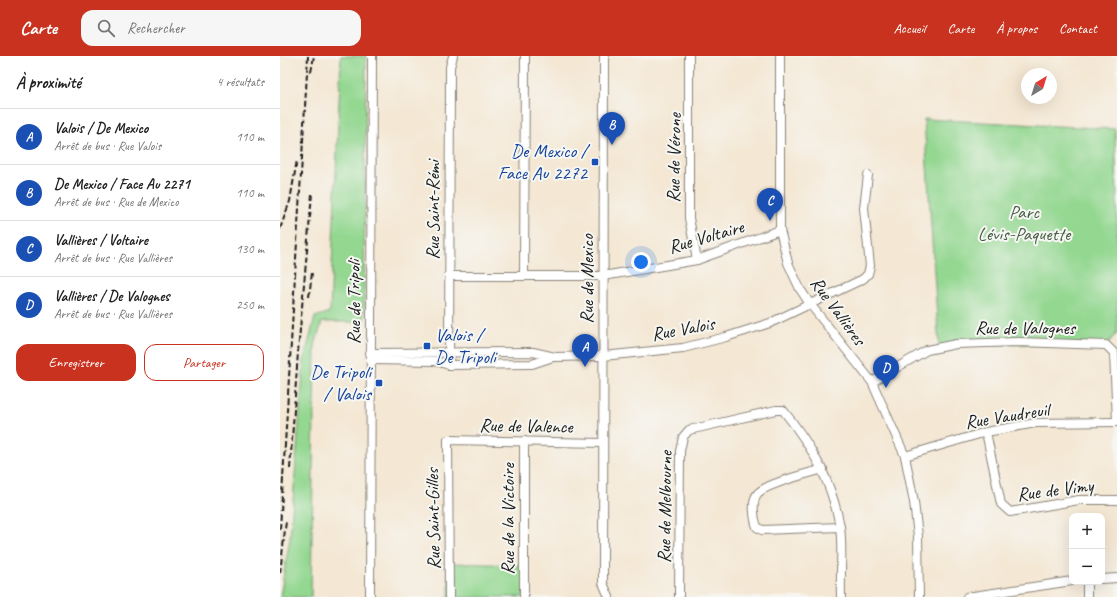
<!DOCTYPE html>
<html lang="fr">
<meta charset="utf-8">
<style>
:root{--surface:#fff;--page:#f6f6f6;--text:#222;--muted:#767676;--line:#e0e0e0;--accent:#c8321e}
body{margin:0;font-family:Caveat,sans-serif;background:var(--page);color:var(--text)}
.controls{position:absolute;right:12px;bottom:12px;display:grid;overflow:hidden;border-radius:8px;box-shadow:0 4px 16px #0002}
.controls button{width:36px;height:36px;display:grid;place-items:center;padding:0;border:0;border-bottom:1px solid var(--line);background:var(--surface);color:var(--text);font:20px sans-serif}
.compass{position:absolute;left:741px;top:12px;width:36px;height:36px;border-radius:50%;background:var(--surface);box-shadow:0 4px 16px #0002;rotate:38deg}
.you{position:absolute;left:361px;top:206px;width:14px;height:14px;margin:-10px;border:3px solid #fff;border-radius:50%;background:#1a73e8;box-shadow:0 0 0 6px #1a73e833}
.badge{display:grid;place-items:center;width:26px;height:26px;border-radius:50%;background:var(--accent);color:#fff;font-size:13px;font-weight:700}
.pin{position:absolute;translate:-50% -33px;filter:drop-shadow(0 1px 2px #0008)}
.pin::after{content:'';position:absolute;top:21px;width:14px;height:12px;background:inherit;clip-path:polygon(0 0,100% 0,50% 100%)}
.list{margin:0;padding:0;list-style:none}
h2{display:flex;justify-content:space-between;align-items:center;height:52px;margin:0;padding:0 16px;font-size:17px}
h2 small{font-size:13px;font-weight:400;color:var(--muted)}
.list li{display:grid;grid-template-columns:26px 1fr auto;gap:12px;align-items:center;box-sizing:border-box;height:56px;padding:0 16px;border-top:1px solid var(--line)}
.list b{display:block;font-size:15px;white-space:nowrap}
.list p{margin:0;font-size:13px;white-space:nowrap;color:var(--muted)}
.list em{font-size:13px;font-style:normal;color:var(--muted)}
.actions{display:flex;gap:8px;padding:12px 16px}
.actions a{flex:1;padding:9px 0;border:1px solid var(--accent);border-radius:12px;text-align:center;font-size:14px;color:var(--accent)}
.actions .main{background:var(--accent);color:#fff}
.icon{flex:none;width:22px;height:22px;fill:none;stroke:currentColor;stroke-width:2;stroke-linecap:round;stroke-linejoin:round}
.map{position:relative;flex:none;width:837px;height:541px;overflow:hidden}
header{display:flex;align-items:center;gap:24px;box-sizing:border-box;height:56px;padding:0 20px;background:var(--accent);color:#fff}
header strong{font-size:19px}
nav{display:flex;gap:22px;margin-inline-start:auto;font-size:14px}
.search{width:280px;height:36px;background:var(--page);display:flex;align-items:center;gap:10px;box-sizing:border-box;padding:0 14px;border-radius:12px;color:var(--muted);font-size:15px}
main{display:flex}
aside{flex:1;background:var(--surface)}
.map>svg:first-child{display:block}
.green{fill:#93d790;stroke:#587a56}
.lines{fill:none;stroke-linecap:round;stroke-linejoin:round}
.minor-casing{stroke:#888278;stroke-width:10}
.minor{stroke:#fff;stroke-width:8}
.rail{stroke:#1c1c1c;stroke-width:2;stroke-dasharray:6 3;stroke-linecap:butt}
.transit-dot{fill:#1a4fb4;stroke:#f6f6f2;stroke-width:1.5}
.labels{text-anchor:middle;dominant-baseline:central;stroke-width:4;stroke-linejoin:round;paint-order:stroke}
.transit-label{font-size:19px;fill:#164399;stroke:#f6f6f2;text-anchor:end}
.street-label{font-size:19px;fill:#1c1c1c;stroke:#f6f6f2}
.park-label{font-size:19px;fill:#465d45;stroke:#f6f6f2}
</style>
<header>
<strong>Carte</strong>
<div class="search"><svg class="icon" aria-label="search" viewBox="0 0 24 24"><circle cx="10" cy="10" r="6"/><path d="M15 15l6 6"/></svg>Rechercher</div>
<nav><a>Accueil</a><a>Carte</a><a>À propos</a><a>Contact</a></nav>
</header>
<main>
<aside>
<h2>À proximité<small>4 résultats</small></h2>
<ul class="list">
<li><span class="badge" style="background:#1a4fb4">A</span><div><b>Valois / De Mexico</b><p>Arrêt de bus · Rue Valois</p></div><em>110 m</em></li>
<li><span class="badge" style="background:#1a4fb4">B</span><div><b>De Mexico / Face Au 2271</b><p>Arrêt de bus · Rue de Mexico</p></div><em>110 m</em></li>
<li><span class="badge" style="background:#1a4fb4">C</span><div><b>Vallières / Voltaire</b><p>Arrêt de bus · Rue Vallières</p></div><em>130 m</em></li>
<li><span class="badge" style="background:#1a4fb4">D</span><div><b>Vallières / De Valognes</b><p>Arrêt de bus · Rue Vallières</p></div><em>250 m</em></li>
</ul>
<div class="actions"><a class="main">Enregistrer</a><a>Partager</a></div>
</aside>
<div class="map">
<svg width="837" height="541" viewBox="0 0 837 541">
<rect width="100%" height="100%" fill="#f6f6f2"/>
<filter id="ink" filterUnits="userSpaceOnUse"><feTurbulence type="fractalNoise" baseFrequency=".025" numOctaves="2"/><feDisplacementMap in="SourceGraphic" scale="8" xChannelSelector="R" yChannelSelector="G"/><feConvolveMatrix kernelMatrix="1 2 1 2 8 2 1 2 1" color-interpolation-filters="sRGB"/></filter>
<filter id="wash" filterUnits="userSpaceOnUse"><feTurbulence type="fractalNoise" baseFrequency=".012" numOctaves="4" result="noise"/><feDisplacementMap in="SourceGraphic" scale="16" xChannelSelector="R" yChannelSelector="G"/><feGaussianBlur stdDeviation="0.9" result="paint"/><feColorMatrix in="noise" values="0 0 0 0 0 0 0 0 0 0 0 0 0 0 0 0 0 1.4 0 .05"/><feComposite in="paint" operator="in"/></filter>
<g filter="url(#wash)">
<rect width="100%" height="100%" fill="#f4e7d3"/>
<g class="green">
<polygon points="61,0 86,0 84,266 42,266 35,289 31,541 0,541 10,482 24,304 35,261 50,256"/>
<polygon points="644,63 835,73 837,142 837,277 826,289 676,288 659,292"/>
<polygon points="169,507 245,509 244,541 169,541"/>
</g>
</g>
<g filter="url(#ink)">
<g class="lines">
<g class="minor-casing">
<g id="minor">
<polyline points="324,0 323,527 329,541"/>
<polyline points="409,0 409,162 417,204"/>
<polyline points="500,0 500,174 508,207 520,233 530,248 592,326 625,400 634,446 638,480 639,541"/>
<polyline points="169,220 323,220 417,204 500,174"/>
<polyline points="244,220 245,0"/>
<polyline points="90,297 253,296 275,301 323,300 403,292 446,281 490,267 583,223 588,218 590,210 584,152 588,119"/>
<polyline points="90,304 155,305 169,309 252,308 273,301"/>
<polyline points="169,309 170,11 173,0"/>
<polyline points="592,326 647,294 676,288 738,286 826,289 834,297 837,366"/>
<polyline points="706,376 721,448 730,456 799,444 837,444"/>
<polyline points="244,385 244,541"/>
<polyline points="625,400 706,376 756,367 837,366"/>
<path d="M 543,413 C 527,418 488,427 478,437 C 471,444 474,463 477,471 L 482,474 L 560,471"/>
<polyline points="822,523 837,522"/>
<polyline points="90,541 92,0"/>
<polyline points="169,541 168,384 323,387"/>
<path d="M 399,541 L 400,395 L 403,381 L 409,374 L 496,354 L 503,354 C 531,389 552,425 560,471 C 563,493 560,518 561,541"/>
<polyline points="687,541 792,525"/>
<polyline points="807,541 807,526"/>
</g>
</g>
<use href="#minor" class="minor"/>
<g class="rail">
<polyline points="31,16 34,0"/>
<polyline points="0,173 10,145 17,104"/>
<polyline points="29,241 32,217"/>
<polyline points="10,413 18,296 32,138"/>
<polyline points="0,473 28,0"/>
<polyline points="0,517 6,465"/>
</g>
</g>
</g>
<g class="transit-dot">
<rect x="311" y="102" width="8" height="8" rx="2"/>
<rect x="143" y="286" width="8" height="8" rx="2"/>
<rect x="95" y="323" width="8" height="8" rx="2"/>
</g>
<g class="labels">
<g class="transit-label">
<text x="307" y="95">De Mexico /<tspan x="307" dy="22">Face Au 2272</tspan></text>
<text x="155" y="279" text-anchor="start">Valois /<tspan x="155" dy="22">De Tripoli</tspan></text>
<text x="91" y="316">De Tripoli<tspan x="91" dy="22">/ Valois</tspan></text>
</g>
<g class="street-label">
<text transform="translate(394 102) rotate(-89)">Rue de Vérone</text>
<text transform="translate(153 154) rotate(-90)">Rue Saint-Rémi</text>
<text transform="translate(426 181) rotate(-16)">Rue Voltaire</text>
<text transform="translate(307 223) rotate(-90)">Rue de Mexico</text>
<text transform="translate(74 246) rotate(-90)">Rue de Tripoli</text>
<text transform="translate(558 255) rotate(54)">Rue Vallières</text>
<text x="745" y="272">Rue de Valognes</text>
<text transform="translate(403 273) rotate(-10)">Rue Valois</text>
<text transform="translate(727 360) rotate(-9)">Rue Vaudreuil</text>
<text transform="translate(246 370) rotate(1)">Rue de Valence</text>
<text transform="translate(775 434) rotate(-7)">Rue de Vimy</text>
<text transform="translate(385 451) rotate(-89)">Rue de Melbourne</text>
<text transform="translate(153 463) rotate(-91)">Rue Saint-Gilles</text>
<text transform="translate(228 463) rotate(-90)">Rue de la Victoire</text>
</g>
<g class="park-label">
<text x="744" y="156">Parc<tspan x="744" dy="22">Lévis-Paquette</tspan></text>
</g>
</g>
</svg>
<div class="controls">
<button>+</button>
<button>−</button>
</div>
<svg class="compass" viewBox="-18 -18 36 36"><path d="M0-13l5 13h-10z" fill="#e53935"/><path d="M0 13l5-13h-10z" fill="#767676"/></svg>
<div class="you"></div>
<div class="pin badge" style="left:305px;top:311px;background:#1a4fb4">A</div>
<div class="pin badge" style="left:332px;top:89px;background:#1a4fb4">B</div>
<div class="pin badge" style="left:490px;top:165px;background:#1a4fb4">C</div>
<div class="pin badge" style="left:606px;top:332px;background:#1a4fb4">D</div>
</div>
</main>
